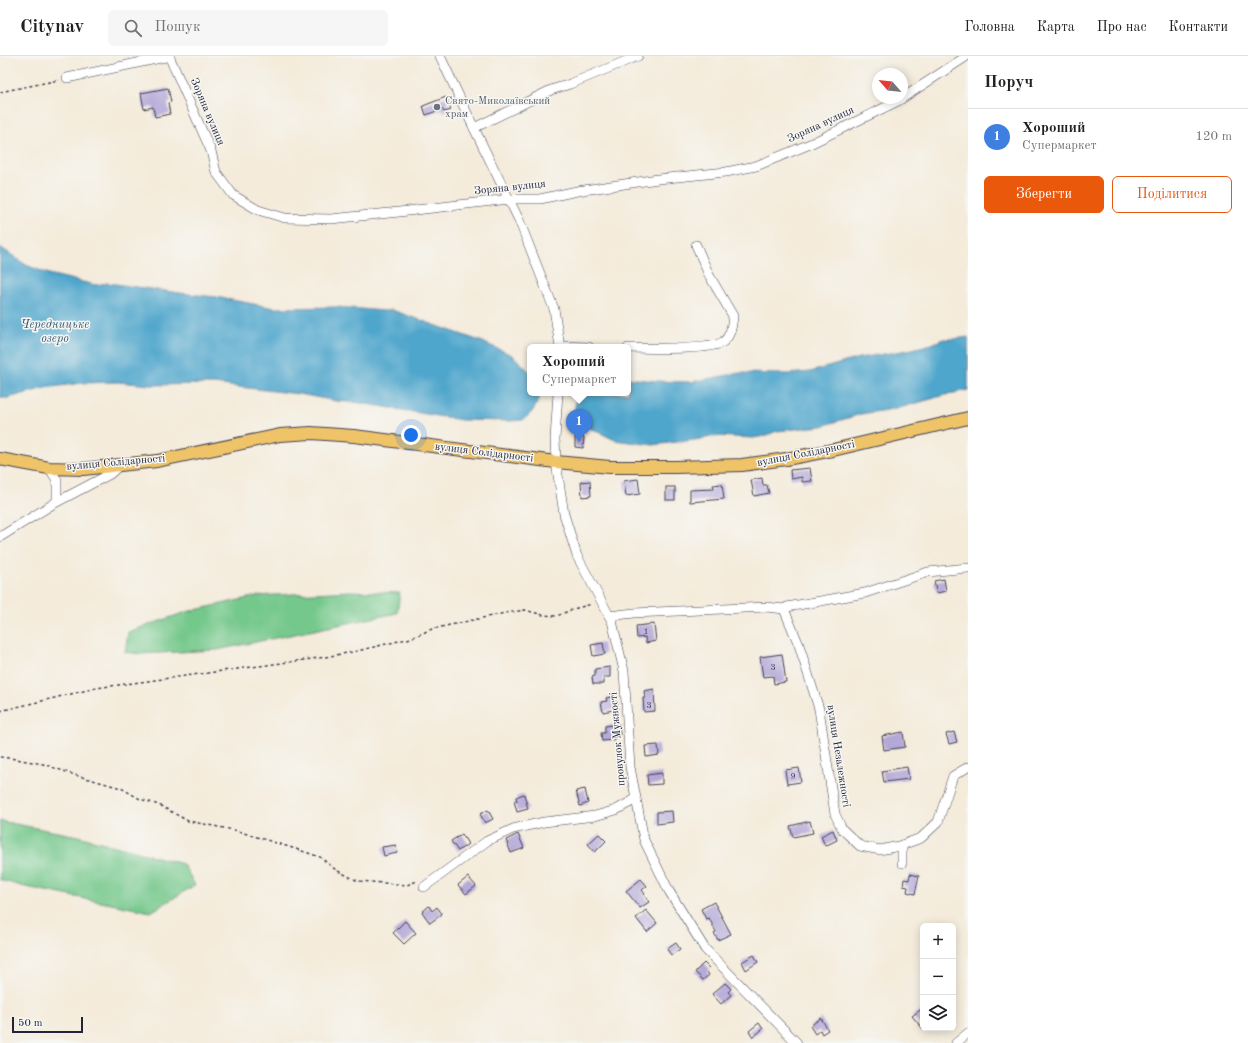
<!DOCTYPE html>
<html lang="uk">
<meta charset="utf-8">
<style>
:root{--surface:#fff;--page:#f6f6f6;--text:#202124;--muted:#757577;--line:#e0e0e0;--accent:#ea580c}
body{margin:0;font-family:"Old Standard TT",serif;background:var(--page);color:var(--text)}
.controls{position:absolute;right:12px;bottom:12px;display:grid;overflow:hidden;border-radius:6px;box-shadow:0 2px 10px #0003}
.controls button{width:36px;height:36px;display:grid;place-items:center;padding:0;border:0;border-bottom:1px solid var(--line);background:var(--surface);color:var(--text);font:20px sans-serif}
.compass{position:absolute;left:872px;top:12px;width:36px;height:36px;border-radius:50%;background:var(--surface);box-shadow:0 2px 10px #0003;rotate:297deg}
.scale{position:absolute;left:12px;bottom:10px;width:71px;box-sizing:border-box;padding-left:4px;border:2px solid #22223b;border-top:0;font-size:11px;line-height:14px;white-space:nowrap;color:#22223b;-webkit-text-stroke:3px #f6f6f2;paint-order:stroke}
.you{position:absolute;left:411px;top:379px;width:14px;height:14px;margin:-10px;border:3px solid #fff;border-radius:50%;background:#1a73e8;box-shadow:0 0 0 6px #1a73e833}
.badge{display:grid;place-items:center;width:26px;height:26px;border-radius:50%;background:var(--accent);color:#fff;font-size:13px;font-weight:700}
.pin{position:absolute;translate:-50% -33px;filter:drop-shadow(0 1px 2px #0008)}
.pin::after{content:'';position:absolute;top:21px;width:14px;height:12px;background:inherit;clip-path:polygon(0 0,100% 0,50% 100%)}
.popup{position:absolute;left:527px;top:288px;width:104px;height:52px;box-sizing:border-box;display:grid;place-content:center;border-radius:6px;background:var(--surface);filter:drop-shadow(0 1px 3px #0005);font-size:13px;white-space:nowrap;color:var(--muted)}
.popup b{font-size:15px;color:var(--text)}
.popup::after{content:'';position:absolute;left:50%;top:100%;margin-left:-8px;border:8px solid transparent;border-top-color:var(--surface)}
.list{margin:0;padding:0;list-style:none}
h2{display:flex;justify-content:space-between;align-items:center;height:52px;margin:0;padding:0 16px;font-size:17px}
h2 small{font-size:13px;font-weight:400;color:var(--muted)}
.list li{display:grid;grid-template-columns:26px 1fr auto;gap:12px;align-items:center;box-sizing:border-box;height:56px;padding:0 16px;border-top:1px solid var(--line)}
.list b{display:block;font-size:15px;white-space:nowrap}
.list p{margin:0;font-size:13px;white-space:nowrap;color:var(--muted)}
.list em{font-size:13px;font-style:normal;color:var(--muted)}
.actions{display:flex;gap:8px;padding:12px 16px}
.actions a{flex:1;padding:9px 0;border:1px solid var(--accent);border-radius:6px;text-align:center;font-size:14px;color:var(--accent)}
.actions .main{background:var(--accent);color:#fff}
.icon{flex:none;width:22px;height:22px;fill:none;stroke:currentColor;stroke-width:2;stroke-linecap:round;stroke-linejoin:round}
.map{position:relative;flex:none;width:968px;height:987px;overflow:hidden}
header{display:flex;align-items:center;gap:24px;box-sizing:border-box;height:56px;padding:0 20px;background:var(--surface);border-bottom:1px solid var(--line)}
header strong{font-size:19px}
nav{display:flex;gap:22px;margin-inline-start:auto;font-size:14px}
.search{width:280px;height:36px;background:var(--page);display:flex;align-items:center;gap:10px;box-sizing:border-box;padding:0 14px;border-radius:6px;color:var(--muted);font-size:15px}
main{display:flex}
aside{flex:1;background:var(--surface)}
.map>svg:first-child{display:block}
.green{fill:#75c88b;stroke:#4c7563}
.water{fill:#4fa6cc;stroke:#386484}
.building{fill:#b4a8d8}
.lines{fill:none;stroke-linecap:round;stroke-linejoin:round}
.minor-casing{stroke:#424053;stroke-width:10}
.major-casing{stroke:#424053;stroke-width:14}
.path{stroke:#424053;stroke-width:1.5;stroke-dasharray:3 3;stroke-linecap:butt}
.minor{stroke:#fff;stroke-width:9}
.major{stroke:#efc469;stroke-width:12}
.worship-dot{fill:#6b7280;stroke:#f6f6f2;stroke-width:1.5}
.labels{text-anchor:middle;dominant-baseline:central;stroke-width:3;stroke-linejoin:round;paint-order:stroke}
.number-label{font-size:9px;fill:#464462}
.worship-label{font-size:11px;fill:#5b616d;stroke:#f6f6f2;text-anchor:start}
.street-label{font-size:11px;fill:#22223b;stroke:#f6f6f2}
.water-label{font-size:12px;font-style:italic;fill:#345775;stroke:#f6f6f2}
</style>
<header>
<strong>Citynav</strong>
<div class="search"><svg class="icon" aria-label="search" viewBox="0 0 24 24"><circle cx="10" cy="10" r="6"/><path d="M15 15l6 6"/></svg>Пошук</div>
<nav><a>Головна</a><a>Карта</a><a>Про нас</a><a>Контакти</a></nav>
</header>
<main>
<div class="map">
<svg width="968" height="987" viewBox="0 0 968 987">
<rect width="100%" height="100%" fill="#f6f6f2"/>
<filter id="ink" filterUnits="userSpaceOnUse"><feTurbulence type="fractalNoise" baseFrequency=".025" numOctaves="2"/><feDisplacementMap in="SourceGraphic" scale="8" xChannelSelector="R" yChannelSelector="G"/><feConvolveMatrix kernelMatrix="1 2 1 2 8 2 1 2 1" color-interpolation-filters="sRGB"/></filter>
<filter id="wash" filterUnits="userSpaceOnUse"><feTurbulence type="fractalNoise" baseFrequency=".012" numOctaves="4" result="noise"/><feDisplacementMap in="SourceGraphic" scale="16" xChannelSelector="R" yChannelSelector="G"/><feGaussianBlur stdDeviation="0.9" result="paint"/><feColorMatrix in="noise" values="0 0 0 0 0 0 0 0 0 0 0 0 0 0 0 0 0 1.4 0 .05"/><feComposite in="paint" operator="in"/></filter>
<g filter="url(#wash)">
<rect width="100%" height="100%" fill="#f4ebda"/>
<g class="green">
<polygon points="350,535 400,537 397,557 217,594 140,598 125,596 128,576 186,556 257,540"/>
<polygon points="0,765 78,780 183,808 195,829 151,856 21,830 0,824"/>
</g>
<g class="water">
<polygon points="0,191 26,209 49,218 95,229 108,227 180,237 216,241 275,252 337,251 385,255 392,254 480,285 512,299 530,316 530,337 541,337 538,346 532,356 523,364 510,365 461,364 361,347 336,345 299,338 213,328 150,329 118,326 82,327 45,332 8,342 0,342"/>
<path d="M 968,281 L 968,334 L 949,338 L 899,352 L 861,358 L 822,370 L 777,375 L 765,380 L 753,382 L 715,380 L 702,383 L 653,389 L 615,384 L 579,367 C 574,355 574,350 578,337 L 628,337 L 628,322 L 656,325 L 691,326 L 739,317 L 787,318 L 810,316 L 859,302 L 908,294 L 932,288 L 943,283 L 955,283 Z"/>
</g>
<g id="blocks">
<g class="building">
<polygon points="168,32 171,46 168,47 170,58 155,61 153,51 144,53 141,37"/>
<polygon points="446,41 451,54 444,56 442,53 426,59 423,50"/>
<polygon points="575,381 584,381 583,392 575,391"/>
<polygon points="810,412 812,425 802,426 802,421 791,423 790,414"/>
<polygon points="762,422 763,429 767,429 769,437 754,440 751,424"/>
<polygon points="638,423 640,438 626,440 624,425"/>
<polygon points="590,425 591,440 582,441 581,426"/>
<polygon points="722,428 724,443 690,446 690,434 714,433 713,429"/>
<rect x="666" y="431" width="9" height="13"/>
<polygon points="944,523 946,535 937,537 934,525"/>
<polygon points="654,568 656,585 646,587 645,581 637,582 636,570"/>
<polygon points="603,587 605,598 593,600 591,589"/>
<polygon points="782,598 786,626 774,628 773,620 763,621 760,601"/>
<polygon points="610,611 610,621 604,621 604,628 593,628 592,621 595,620 595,613"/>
<polygon points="654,633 655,655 644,656 643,642 645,642 644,635"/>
<polygon points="616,640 618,653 603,656 601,646 607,645 606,642"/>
<polygon points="619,668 620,679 613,679 614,684 602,685 601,677 605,677 605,670"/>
<polygon points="903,676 905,691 884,694 882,680"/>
<polygon points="954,676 957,686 949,688 946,678"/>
<polygon points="658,689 659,699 646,701 645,690"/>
<polygon points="907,711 909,723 884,726 882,715"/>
<polygon points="799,712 801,726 787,728 785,714"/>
<polygon points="662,717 662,728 648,729 647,719"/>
<polygon points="585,733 588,747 580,750 576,735"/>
<polygon points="524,738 528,753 517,756 514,745 517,745 516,741"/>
<polygon points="488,754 493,763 485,767 480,758"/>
<polygon points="672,755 673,766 657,768 657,756"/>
<polygon points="810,765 813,777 793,781 790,770"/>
<polygon points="833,774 837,784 825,790 821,780"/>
<polygon points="462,778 468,788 458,795 451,785"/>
<polygon points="518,778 524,792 511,797 506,784"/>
<polygon points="599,778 606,785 595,796 588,788"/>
<polygon points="396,789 397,797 384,800 382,791"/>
<polygon points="910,818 919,820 915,838 907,836 908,831 903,830 904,823 909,824"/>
<polygon points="468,821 476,830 466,838 458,829"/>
<polygon points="641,823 647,830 642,834 645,838 644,839 649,846 640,852 626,835"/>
<polygon points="714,846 731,878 718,884 714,877 716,876 709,862 706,863 701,853"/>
<polygon points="429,850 432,855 437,851 442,858 430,867 422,856"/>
<polygon points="646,854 657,867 647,876 636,862"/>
<polygon points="405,865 416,877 404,888 393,877"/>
<polygon points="676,887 680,893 671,899 667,893"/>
<polygon points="754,899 758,906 746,914 742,906"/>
<polygon points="704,907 710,913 707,916 709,919 703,924 695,916"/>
<polygon points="725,927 731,933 728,936 731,939 721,948 712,938"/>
<polygon points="923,952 923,973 912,960"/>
<polygon points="821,962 828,974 822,978 820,974 815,978 810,970"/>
<polygon points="759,967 763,973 753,981 749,975"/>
</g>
</g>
</g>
<g filter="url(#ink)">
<use href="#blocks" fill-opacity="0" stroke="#424053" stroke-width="1"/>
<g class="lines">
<g class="minor-casing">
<g id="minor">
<polyline points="169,0 211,95 216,116 233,139 258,154 285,162 331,163 399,156 509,143 540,143 577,135 658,123 726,116 756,110 810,88 898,45 967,0"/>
<polyline points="440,0 474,72 519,164 554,253 560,291"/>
<polyline points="67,22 170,0"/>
<polyline points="474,72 551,34 570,28 638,0"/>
<polyline points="560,290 589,291"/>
<path d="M 628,292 C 647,292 710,295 723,286 C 731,280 732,269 733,260 L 709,219 L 696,189"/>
<polyline points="558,337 555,383 556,406 564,458 577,500 612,565 624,615 630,711 644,784 669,835 705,893 797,987"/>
<polyline points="49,412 57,424 57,445"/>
<polyline points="0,481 53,448 110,418 120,409"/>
<polyline points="784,553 799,589 819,653 835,758 842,773 860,790 880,794 899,790 921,782 938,766 953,720 968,711"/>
<polyline points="609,560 634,557 767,551 784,553 787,551 865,537 928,516 968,512"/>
<polyline points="902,807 902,789"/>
<polyline points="424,831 487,785 513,773 544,766 595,760 616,754 636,743"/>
<polyline points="956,987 968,977"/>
</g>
</g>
<g class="major-casing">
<polyline id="major" points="0,403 49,412 83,413 157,405 280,379 311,377 354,380 556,406 610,411 676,411 742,409 786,403 833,394 968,362"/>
</g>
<g class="path">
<polyline points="0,36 59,24"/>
<polyline points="0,655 96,632 319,602 353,596 411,582 432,573 505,557 525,554 543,559 557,560 573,553 592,548"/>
<polyline points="0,701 16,703 43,708 75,719 121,732 140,743 159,749 188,765 234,774 299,794 320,801 336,814 358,825 407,829 417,825"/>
</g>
<use href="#minor" class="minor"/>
<use href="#major" class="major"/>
</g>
</g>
<circle class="worship-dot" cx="437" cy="51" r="4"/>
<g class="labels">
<g class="number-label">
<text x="646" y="575">1</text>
<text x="773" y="611">3</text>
<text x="649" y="649">3</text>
<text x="793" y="720">9</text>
</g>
<g class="worship-label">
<text x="445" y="45">Свято-Миколаївський<tspan x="445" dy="13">храм</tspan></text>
</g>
<g class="street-label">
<text transform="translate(207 56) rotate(67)">Зоряна вулиця</text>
<text transform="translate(821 69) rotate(-25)">Зоряна вулиця</text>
<text transform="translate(510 132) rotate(-6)">Зоряна вулиця</text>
<text transform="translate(484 397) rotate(7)">вулиця Солідарності</text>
<text transform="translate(806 398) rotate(-11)">вулиця Солідарності</text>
<text transform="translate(116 407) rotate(-5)">вулиця Солідарності</text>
<text transform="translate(618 683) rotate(-95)">провулок Мужності</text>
<text transform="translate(838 700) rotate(81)">вулиця Незалежності</text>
</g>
<g class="water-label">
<text x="55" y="269">Чередницьке<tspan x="55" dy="14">озеро</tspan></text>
</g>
</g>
</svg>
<div class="controls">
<button>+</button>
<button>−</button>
<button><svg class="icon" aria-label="layers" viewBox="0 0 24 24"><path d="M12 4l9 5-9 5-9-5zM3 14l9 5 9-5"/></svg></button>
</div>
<svg class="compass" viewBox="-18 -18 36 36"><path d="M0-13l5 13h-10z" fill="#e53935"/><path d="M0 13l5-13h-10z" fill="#757577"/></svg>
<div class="scale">50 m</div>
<div class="you"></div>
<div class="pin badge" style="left:579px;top:386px;background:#3f7fe0">1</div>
<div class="popup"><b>Хороший</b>Супермаркет</div>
</div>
<aside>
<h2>Поруч<small></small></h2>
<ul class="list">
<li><span class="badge" style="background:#3f7fe0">1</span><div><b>Хороший</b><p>Супермаркет</p></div><em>120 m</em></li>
</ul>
<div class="actions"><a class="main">Зберегти</a><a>Поділитися</a></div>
</aside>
</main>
